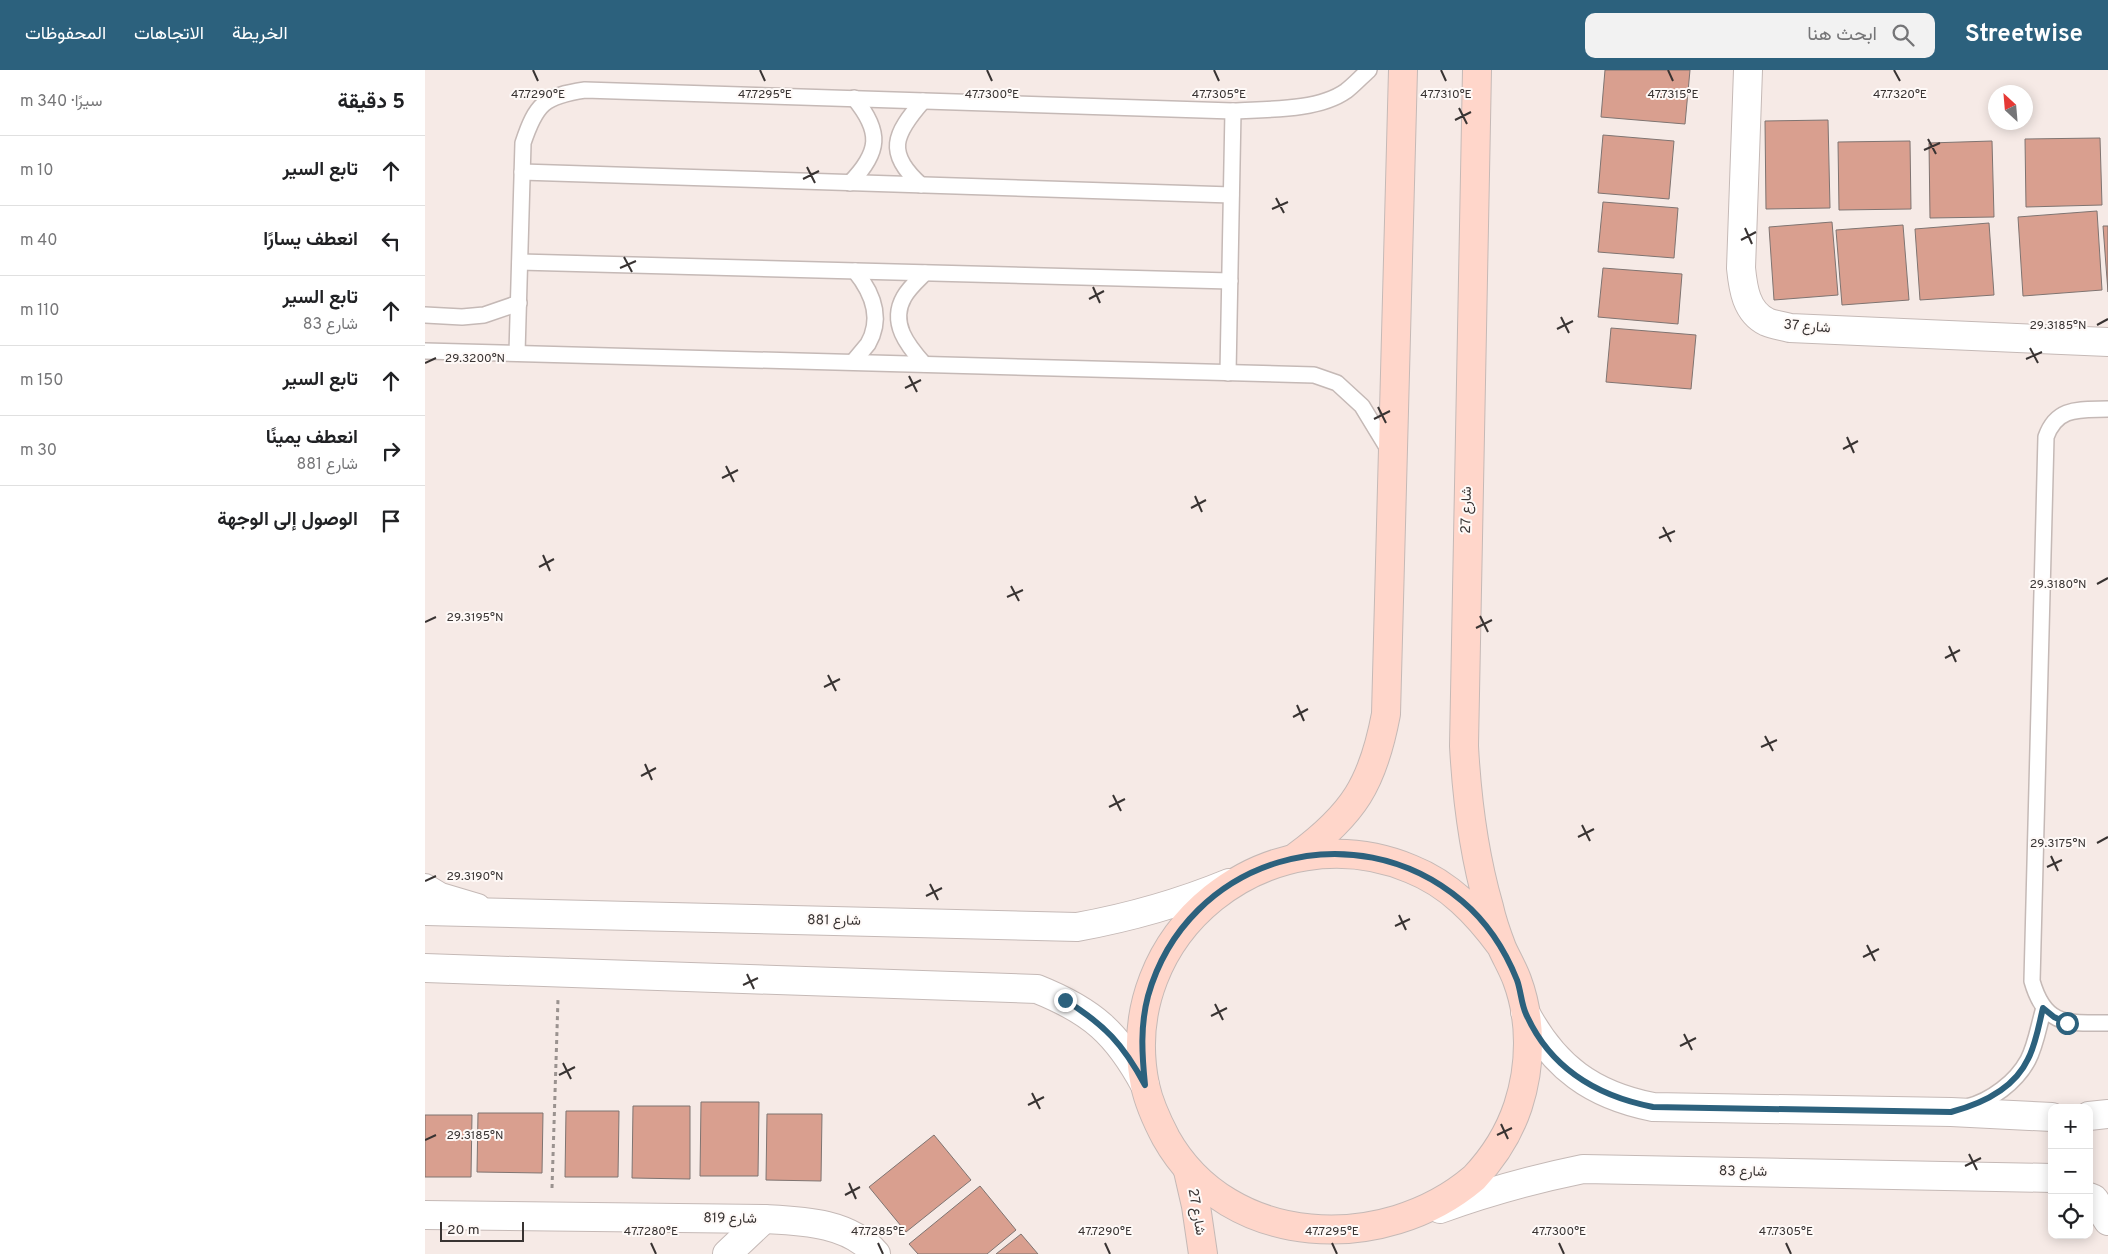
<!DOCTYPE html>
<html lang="ar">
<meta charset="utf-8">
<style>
:root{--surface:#fff;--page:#f2f2f2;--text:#202124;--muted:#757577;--line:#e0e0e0;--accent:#2c617d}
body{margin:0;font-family:Overpass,Vazirmatn,sans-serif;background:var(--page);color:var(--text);direction:rtl}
.controls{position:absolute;right:15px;bottom:15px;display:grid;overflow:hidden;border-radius:10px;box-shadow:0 2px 12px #0003}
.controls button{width:45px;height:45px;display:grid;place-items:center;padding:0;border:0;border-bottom:1px solid var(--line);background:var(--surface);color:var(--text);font:25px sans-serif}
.compass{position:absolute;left:1563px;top:15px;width:45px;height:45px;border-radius:50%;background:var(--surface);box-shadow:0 2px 12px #0003;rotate:334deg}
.scale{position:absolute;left:15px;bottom:12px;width:84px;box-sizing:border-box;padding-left:5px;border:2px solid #383332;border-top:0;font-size:14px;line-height:18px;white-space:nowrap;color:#383332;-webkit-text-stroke:4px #fef9f7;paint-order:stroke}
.stop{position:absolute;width:15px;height:15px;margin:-11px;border:4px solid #2c617d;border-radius:50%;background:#fff}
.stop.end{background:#2c617d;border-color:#fff;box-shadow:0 1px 5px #0008}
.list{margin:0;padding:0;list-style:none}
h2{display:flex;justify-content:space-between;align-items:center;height:65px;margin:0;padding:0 20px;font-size:21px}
h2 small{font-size:16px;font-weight:400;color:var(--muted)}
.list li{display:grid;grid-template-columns:32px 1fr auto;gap:15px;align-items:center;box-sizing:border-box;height:70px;padding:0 20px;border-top:1px solid var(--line)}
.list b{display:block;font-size:19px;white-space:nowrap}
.list p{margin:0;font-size:16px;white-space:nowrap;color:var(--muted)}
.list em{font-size:16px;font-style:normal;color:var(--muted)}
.icon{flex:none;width:28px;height:28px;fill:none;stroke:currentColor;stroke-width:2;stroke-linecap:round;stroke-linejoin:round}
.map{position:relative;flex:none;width:1683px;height:1184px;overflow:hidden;direction:ltr}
header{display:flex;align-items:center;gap:30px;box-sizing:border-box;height:70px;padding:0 25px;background:var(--accent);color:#fff}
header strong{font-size:24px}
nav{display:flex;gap:28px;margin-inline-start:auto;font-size:18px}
.search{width:350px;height:45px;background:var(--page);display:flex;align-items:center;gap:12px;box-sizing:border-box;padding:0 18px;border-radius:10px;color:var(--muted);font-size:19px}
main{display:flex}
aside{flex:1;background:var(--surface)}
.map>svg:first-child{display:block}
.building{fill:#d99f8f;stroke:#7f7471}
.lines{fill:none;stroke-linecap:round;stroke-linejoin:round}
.service-casing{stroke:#c5b9b6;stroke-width:18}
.minor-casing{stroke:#c5b9b6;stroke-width:30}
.tertiary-casing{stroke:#c5b9b6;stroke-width:30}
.secondary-casing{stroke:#c5b9b6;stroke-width:30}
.path{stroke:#9a928f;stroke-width:3;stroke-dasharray:4 4;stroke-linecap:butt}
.service{stroke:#fff;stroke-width:15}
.minor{stroke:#fff;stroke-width:28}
.tertiary{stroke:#fff;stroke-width:28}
.secondary{stroke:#ffd6ca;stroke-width:28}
.route{stroke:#2c617d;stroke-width:6}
.ticks{fill:none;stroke:#383332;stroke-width:2}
.labels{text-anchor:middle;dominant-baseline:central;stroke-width:4;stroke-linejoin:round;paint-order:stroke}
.street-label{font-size:14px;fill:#383332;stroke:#fef9f7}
.ticks-label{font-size:12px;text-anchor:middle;fill:#383332;stroke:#fef9f7;stroke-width:4;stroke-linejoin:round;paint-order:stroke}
</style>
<header>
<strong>Streetwise</strong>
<div class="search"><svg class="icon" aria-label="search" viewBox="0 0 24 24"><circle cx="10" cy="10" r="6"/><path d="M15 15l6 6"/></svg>ابحث هنا</div>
<nav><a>الخريطة</a><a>الاتجاهات</a><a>المحفوظات</a></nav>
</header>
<main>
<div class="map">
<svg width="1683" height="1184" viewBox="0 0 1683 1184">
<rect width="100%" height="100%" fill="#f6eae6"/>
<g class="building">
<polygon points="1180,0 1265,0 1260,54 1176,47"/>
<polygon points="1403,50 1405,138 1341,139 1340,51"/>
<polygon points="1178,65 1249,71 1244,129 1173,123"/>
<polygon points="1675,68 1677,135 1601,137 1600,69"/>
<polygon points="1485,71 1486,139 1414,140 1413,72"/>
<polygon points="1567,71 1569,147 1505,148 1504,73"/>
<polygon points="1178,132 1253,138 1249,188 1173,182"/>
<polygon points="1672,141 1677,220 1598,226 1593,147"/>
<polygon points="1407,152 1413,225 1349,230 1344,157"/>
<polygon points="1564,153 1569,225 1495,230 1490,159"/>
<polygon points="1478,155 1484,230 1417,235 1411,160"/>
<polygon points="1678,156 1683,156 1683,222"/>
<polygon points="1178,198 1257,204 1253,254 1173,247"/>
<polygon points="1186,258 1271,265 1266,319 1181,312"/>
<polygon points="276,1032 334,1032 333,1106 275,1106"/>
<polygon points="208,1036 265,1036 265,1109 207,1108"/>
<polygon points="141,1041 194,1041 193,1107 140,1107"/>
<polygon points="53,1043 118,1043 117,1103 52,1102"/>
<polygon points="342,1044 397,1044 396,1111 341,1110"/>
<polygon points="0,1045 47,1045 46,1107 0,1107"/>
<polygon points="509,1065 546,1110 481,1162 444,1117"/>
<polygon points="555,1116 591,1160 562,1184 493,1184 484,1174"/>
<polygon points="596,1164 613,1184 571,1184"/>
</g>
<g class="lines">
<g class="service-casing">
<g id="service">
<polyline points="97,102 806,125"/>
<path d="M 425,113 C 455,82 457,62 429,28"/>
<path d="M 496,115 C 460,83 469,64 498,31"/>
<polyline points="95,192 805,211"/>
<polyline points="0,245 37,247 59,245 94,233"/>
<polyline points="0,281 889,305 912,313 937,336 965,382"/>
<path d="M 92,283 L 98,73 C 111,34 119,26 160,20 L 808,41 C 841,39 893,41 921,21 C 929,15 936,7 944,0"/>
<path d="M 428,292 C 433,286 438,280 443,274 C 458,248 447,222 430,201"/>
<path d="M 499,294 C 483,276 464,253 479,227 C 484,218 493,210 500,203"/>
<polyline points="803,303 808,41"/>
<path d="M 1683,339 C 1655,340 1632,336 1621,367 L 1607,911 C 1620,957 1643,953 1683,953"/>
<path d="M 1542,1037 C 1566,1031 1591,1012 1603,990 C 1611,975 1614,954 1619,938"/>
</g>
</g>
<g class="minor-casing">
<g id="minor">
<path d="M 1323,0 L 1316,198 C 1318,218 1321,242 1342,252 C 1349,255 1358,256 1365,258 L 1683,272"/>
<polyline points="0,818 15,827 52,838"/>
<path d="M 0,1145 L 339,1149 C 377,1151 424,1152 451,1184"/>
<polyline points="302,1184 339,1149"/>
</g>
</g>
<g class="tertiary-casing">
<g id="tertiary">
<path d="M 0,841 L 652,857 C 707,847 753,834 804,813"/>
<path d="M 0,898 L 612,919 C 667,941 692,963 720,1015"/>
<path d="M 1100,942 C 1129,997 1167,1025 1228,1037 L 1526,1042 L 1627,1047"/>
<polyline points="1664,1046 1683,1044"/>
<polyline points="1664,1127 1669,1129 1683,1151"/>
<path d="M 1015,1139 C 1062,1122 1109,1109 1158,1099 L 1627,1108"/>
</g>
</g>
<g class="secondary-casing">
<g id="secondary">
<path d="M 1052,0 L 1039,676 C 1042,731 1049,785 1064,837 C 1067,851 1072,865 1077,878 C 1082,889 1088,899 1092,910 C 1107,950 1106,996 1093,1036 C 1084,1063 1068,1088 1049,1108 C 960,1184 804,1180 741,1068 C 732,1051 724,1034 720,1015 C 689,863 844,740 986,799 C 1024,814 1052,843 1076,876"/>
<path d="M 872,786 C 929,744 948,713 961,644 L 978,0"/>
<polyline points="763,1101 771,1136 778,1184"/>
</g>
</g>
<polyline class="path" points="127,1118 133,929"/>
<use href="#service" class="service"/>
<use href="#minor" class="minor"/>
<use href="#tertiary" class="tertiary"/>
<use href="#secondary" class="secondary"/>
</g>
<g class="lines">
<path class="route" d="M 640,930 C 680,955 698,974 720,1015 C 717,985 715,956 723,926 C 762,788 928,739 1037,831 C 1062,852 1080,880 1092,910 C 1096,921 1096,933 1101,944 C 1125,998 1172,1026 1228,1037 L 1526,1042 C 1556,1034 1589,1019 1603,989 C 1611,974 1614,954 1618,938 L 1629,947 L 1642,953"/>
</g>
<path class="ticks" d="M 108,0 L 113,11M 335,0 L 340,11M 562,0 L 567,11M 789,0 L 794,11M 1016,0 L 1021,11M 1243,0 L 1248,11M 1469,0 L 1475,11M 1034,38 L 1042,54M 1030,50 L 1046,42M 1503,69 L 1511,84M 1499,80 L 1515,73M 382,97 L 390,113M 378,109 L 394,101M 851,128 L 859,143M 847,139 L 863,132M 1320,158 L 1327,174M 1316,170 L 1331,162M 199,187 L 207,202M 195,198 L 211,191M 668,217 L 675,233M 664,229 L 679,221M 1136,247 L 1144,263M 1672,255 L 1683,249M 1132,259 L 1148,251M 1605,278 L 1613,293M 1601,289 L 1617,282M 0,293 L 11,288M 484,306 L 492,322M 480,318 L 496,310M 953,337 L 961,353M 949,349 L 965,341M 1422,367 L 1429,383M 1418,379 L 1433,371M 301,396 L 309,412M 297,408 L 313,400M 770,426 L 777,442M 766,438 L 781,430M 1238,457 L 1246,472M 1234,468 L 1250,461M 118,485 L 125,501M 114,497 L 129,489M 1672,514 L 1683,508M 586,516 L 594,531M 582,527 L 598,520M 1055,546 L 1063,562M 0,552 L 11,547M 1051,558 L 1067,550M 1524,576 L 1531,592M 1520,588 L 1535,580M 403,605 L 411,621M 399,617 L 415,609M 872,635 L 879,651M 868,647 L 883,639M 1340,666 L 1348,681M 1336,677 L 1352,670M 220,694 L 227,710M 216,706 L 231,698M 688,725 L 696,741M 684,737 L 700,729M 1157,755 L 1165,771M 1153,767 L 1169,759M 1672,773 L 1683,767M 1626,786 L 1633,801M 1622,797 L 1637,790M 0,811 L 11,806M 505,814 L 513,830M 501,826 L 517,818M 974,845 L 981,860M 970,856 L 985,849M 1442,875 L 1450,891M 1438,887 L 1454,879M 322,904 L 329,919M 318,915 L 333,908M 790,934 L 798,950M 786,946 L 802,938M 1259,964 L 1267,980M 1255,976 L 1271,968M 138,993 L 146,1009M 134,1005 L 150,997M 607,1023 L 615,1039M 603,1035 L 619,1027M 1076,1054 L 1083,1069M 1072,1065 L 1087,1058M 0,1070 L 11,1065M 1544,1084 L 1552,1100M 1540,1096 L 1556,1088M 424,1113 L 431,1129M 420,1125 L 435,1117M 226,1173 L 231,1184M 453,1173 L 458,1184M 680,1173 L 685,1184M 907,1173 L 912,1184M 1134,1173 L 1139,1184M 1361,1173 L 1366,1184"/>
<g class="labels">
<g class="street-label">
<text transform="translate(1382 257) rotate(5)">شارع 37</text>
<text transform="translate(1042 440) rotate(-89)">شارع 27</text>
<text transform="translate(409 851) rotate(1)">شارع 881</text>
<text transform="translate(1318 1102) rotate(1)">شارع 83</text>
<text transform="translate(771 1142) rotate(80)">شارع 27</text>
<text transform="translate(305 1149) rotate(1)">شارع 819</text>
</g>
</g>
<g class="ticks-label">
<text x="1021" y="28">47.7310°E</text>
<text x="1248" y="28">47.7315°E</text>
<text x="1475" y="28">47.7320°E</text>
<text x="113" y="28">47.7290°E</text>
<text x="340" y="28">47.7295°E</text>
<text x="567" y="28">47.7300°E</text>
<text x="794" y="28">47.7305°E</text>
<text x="1633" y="259">29.3185°N</text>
<text x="50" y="292">29.3200°N</text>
<text x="1633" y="518">29.3180°N</text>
<text x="50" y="551">29.3195°N</text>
<text x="1633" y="777">29.3175°N</text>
<text x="50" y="810">29.3190°N</text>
<text x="50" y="1069">29.3185°N</text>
<text x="226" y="1165">47.7280°E</text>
<text x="453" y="1165">47.7285°E</text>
<text x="680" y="1165">47.7290°E</text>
<text x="907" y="1165">47.7295°E</text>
<text x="1134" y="1165">47.7300°E</text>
<text x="1361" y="1165">47.7305°E</text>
</g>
</svg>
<div class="controls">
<button>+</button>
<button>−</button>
<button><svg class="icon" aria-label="locate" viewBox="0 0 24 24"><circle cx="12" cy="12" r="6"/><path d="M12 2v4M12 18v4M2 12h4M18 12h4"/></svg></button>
</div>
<svg class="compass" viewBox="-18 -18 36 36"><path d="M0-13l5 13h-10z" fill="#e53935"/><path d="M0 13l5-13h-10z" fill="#757577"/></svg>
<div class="scale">20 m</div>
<div class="stop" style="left:1642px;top:953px"></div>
<div class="stop end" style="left:640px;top:930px"></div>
</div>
<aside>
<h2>5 دقيقة<small>سيرًا · 340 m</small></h2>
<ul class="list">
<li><svg class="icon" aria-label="ahead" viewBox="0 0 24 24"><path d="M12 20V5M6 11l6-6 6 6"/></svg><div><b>تابع السير</b></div><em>10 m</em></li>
<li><svg class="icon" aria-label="left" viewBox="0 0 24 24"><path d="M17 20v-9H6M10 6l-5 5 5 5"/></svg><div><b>انعطف يسارًا</b></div><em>40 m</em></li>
<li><svg class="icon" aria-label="ahead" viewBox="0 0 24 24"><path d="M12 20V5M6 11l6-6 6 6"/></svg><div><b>تابع السير</b><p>شارع 83</p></div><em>110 m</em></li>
<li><svg class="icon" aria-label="ahead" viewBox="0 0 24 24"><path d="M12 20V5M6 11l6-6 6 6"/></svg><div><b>تابع السير</b></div><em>150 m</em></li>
<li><svg class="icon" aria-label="right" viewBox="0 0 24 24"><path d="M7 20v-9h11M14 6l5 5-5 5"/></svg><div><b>انعطف يمينًا</b><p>شارع 881</p></div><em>30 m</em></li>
<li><svg class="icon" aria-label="arrive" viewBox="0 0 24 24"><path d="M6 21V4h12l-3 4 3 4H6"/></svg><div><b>الوصول إلى الوجهة</b></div></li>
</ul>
</aside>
</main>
